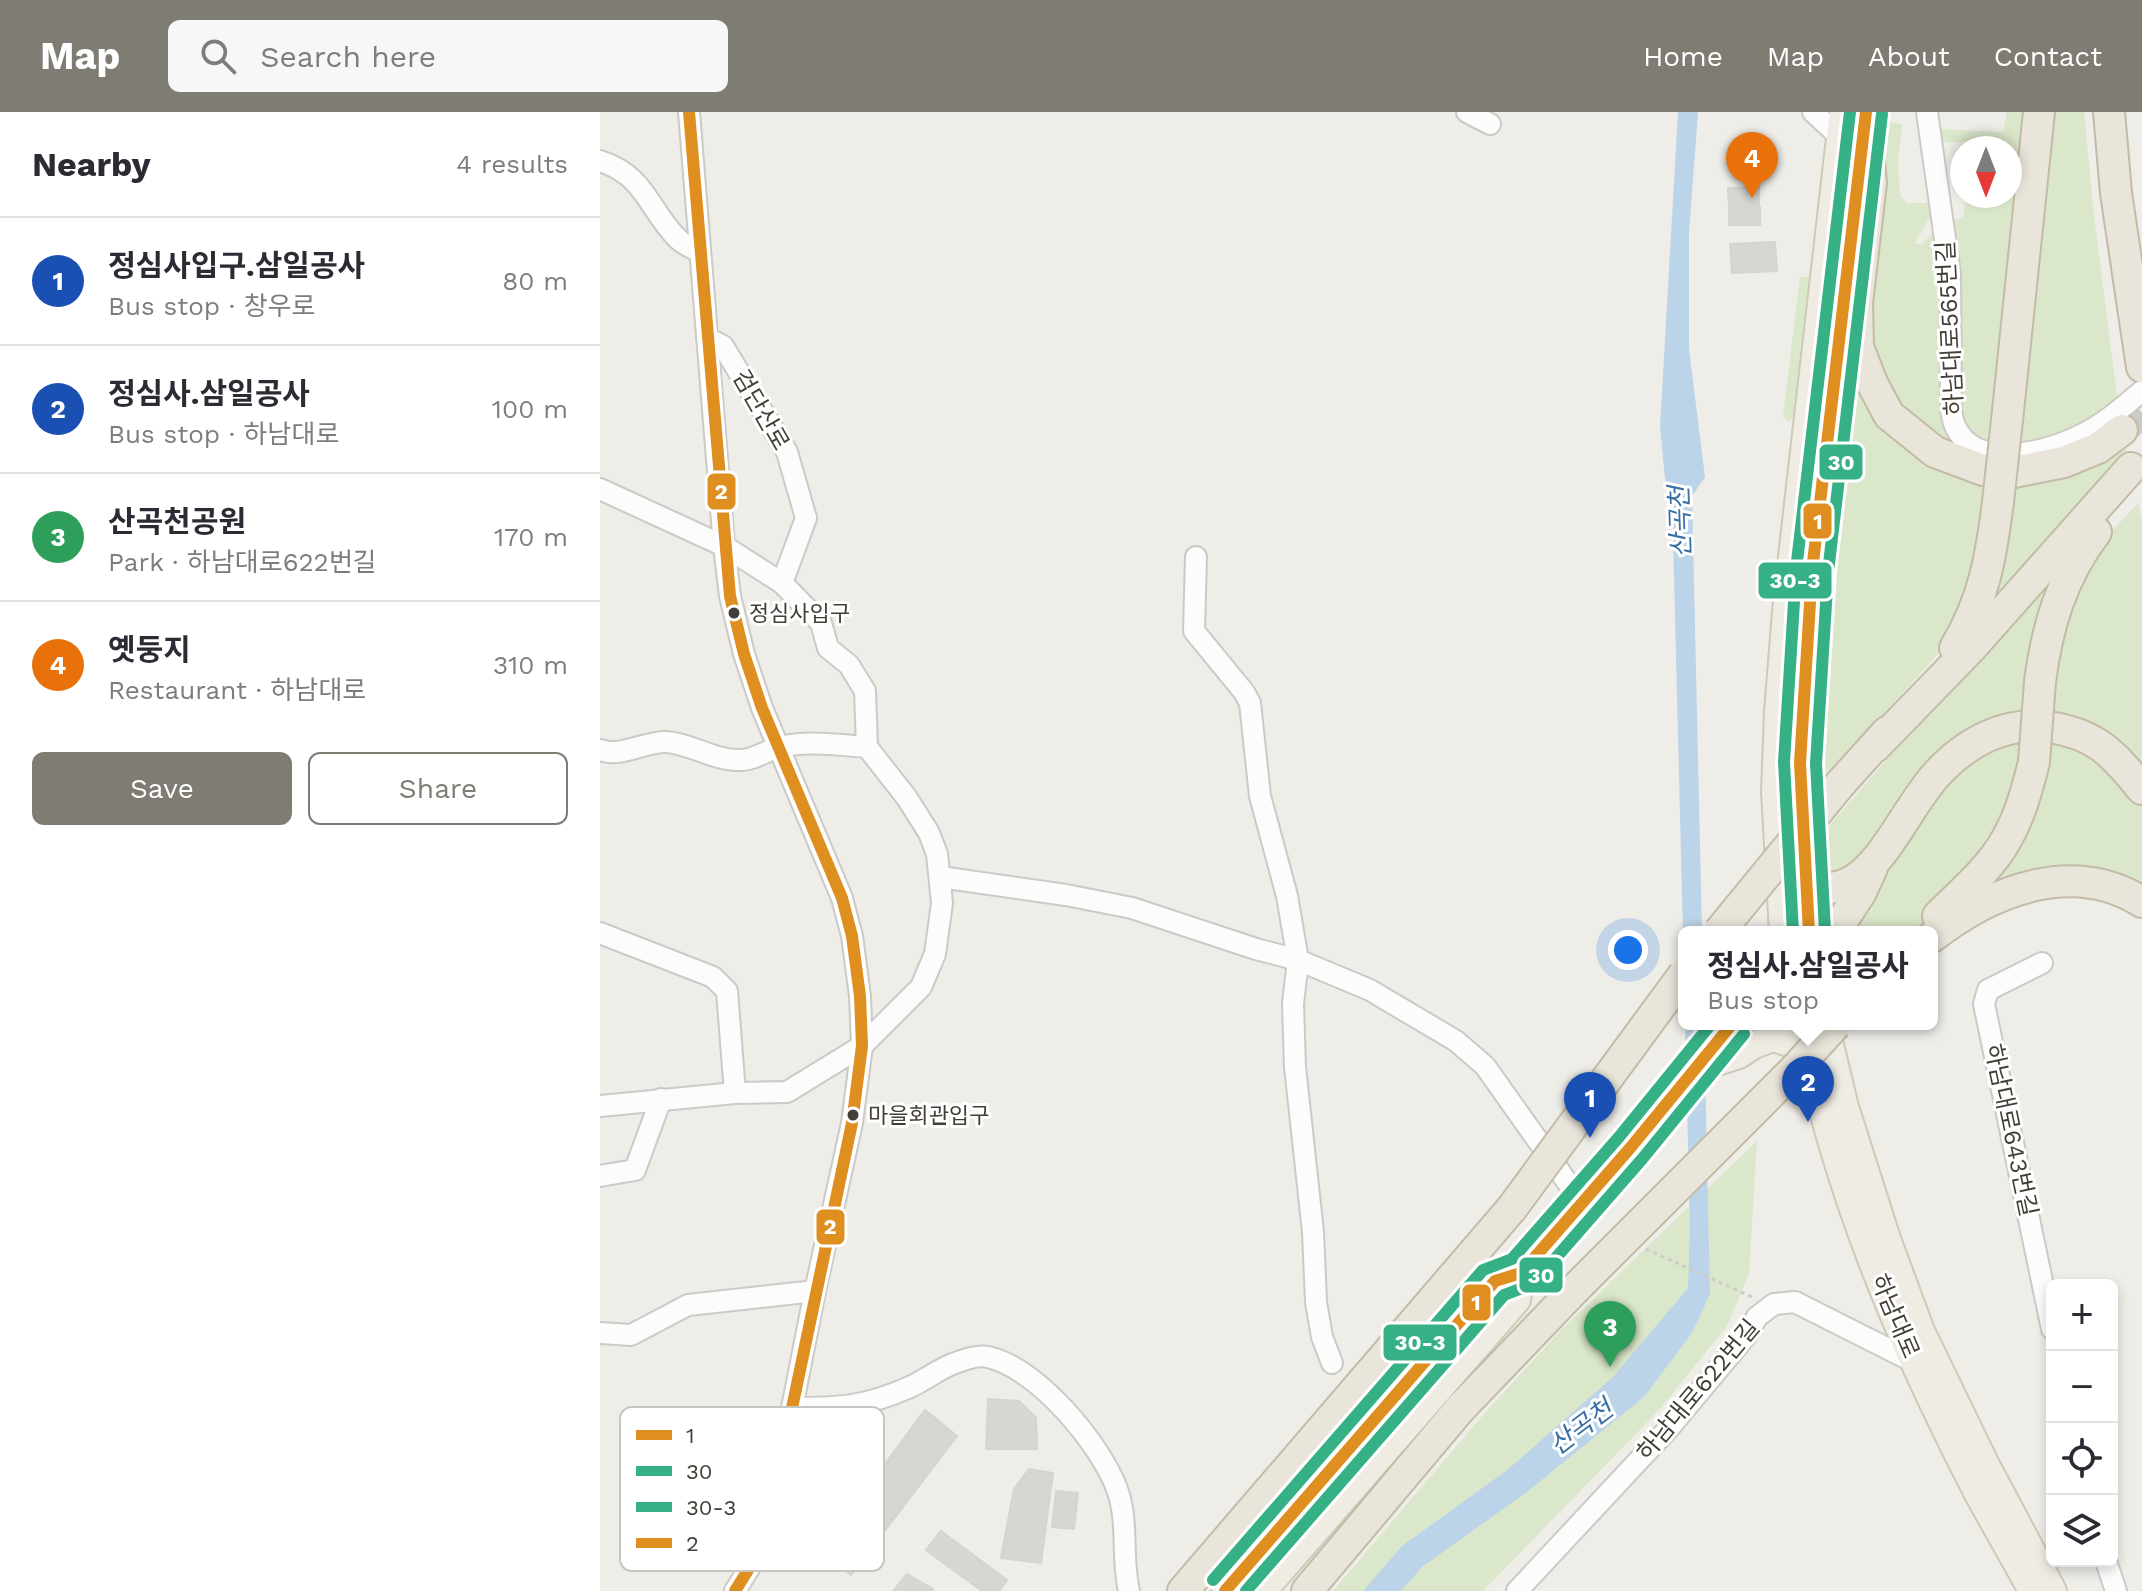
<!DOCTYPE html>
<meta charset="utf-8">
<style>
:root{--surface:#fff;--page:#f7f7f7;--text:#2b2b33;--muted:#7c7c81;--line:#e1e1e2;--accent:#7f7c74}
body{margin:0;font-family:"Work Sans","Noto Sans KR",sans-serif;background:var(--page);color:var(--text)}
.controls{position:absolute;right:24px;bottom:24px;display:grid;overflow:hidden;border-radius:12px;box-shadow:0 4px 12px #0003}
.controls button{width:72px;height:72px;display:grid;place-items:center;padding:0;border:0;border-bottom:2px solid var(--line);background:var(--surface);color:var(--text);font:40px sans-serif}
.compass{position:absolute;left:1350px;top:24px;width:72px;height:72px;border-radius:50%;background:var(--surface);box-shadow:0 4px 12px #0003;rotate:180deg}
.you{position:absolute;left:1028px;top:838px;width:28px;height:28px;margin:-20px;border:6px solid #fff;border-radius:50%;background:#1a73e8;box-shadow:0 0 0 12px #1a73e833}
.badge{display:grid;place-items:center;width:52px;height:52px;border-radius:50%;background:var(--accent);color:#fff;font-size:26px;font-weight:700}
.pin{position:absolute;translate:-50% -66px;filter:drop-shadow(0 2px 4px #0008)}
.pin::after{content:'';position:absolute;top:42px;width:28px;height:24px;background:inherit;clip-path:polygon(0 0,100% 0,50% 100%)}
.popup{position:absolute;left:1078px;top:814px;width:260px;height:104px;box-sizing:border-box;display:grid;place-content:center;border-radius:12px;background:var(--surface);filter:drop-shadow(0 2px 6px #0005);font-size:26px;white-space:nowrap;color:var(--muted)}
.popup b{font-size:30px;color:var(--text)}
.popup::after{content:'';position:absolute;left:50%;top:100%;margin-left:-16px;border:16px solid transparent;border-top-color:var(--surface)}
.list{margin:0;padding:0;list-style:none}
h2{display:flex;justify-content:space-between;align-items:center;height:104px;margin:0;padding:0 32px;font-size:34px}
h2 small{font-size:26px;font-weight:400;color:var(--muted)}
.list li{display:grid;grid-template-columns:52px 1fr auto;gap:24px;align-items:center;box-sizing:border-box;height:128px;padding:0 32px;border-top:2px solid var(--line)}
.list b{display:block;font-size:30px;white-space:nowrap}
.list p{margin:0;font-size:26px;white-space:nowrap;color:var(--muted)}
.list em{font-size:26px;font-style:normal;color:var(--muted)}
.actions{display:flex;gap:16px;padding:24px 32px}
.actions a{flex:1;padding:18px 0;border:2px solid var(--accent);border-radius:12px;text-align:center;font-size:28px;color:var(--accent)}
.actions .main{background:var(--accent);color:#fff}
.icon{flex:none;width:44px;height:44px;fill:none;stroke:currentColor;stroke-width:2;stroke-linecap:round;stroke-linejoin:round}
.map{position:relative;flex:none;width:1542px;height:1479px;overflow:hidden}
header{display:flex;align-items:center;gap:48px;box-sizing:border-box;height:112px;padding:0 40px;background:var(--accent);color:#fff}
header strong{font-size:38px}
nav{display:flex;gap:44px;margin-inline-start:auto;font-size:28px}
.search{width:560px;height:72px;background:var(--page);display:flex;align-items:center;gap:20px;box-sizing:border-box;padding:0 28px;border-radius:12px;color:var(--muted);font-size:30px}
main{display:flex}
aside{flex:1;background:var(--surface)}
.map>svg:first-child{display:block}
.green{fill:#dae7ca}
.water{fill:#bcd4e9}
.building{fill:#d7d6d1;stroke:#d6d4ce;stroke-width:2}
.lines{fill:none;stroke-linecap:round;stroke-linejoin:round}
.highway-tunnel{stroke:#cccac4;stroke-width:30;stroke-dasharray:30 15;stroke-linecap:butt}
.minor-casing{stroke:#cccac6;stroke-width:24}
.major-casing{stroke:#cfc9b7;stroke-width:30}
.highway-casing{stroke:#c3bba6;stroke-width:34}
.path{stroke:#cccbc6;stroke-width:3;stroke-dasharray:4 4;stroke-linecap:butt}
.minor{stroke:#fcfcfc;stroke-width:20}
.major{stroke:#efece4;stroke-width:26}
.highway{stroke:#e9e5da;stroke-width:30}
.highway-bridge-casing{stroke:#c3bba6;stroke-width:34;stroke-linecap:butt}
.highway-bridge{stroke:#e9e5da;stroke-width:30}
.bus-1-casing{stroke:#fff;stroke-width:18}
.bus-2-casing{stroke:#fff;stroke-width:18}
.bus-3-casing{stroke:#fff;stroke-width:18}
.bus-4-casing{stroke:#fff;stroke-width:18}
.bus-1{stroke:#de8f20;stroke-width:12}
.bus-2{stroke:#36b085;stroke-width:12}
.bus-3{stroke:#36b085;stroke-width:12}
.bus-4{stroke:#de8f20;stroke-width:12}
.bus-dot{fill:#433f36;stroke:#fff;stroke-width:3}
.labels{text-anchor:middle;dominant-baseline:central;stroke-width:6;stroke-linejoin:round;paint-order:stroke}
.bus-label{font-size:22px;fill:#433f36;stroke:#fff;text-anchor:start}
.street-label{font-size:24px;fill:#433f36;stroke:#fff}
.water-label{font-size:26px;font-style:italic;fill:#396fa4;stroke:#fff}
.key{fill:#fff;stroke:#c7c5c3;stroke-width:2}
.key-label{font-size:22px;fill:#433f36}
.line-badge{stroke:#fff;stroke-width:3}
.badge-label{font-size:22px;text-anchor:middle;font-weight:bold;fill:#fff}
</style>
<header>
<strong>Map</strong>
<div class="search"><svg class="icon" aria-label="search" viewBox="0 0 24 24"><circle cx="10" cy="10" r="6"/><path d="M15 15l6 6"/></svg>Search here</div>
<nav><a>Home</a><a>Map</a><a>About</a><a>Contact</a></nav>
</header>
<main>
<aside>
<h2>Nearby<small>4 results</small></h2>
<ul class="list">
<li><span class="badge" style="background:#1a4fb4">1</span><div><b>정심사입구.삼일공사</b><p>Bus stop · 창우로</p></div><em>80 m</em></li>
<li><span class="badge" style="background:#1a4fb4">2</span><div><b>정심사.삼일공사</b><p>Bus stop · 하남대로</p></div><em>100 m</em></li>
<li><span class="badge" style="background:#2e9e5b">3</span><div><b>산곡천공원</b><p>Park · 하남대로622번길</p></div><em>170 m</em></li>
<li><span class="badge" style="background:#e8710a">4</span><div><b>옛둥지</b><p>Restaurant · 하남대로</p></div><em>310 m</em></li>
</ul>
<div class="actions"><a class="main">Save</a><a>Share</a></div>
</aside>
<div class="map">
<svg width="1542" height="1479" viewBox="0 0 1542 1479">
<rect width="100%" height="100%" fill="#eeede8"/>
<g class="green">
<polygon points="1283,0 1291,0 1291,11 1302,12 1298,50 1300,84 1307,91 1333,91 1331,104 1315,129 1316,132 1322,132 1337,117 1359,334 1308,312 1268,237"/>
<polygon points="1407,0 1430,0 1393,338 1386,336 1360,308 1350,106 1357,108 1363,105 1366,84 1410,84 1410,36 1369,36 1369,30 1338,30 1337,17 1403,20"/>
<path d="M 1450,0 L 1484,0 L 1494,103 L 1518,292 C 1487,314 1450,326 1414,335 Z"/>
<polygon points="1200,165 1212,165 1194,306 1188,309 1183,304"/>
<polygon points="1250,252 1257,267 1389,370 1381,442 1344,535 1232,660 1227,657 1227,665 1220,673 1218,640 1212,627 1219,540"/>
<path d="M 1526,335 L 1527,343 L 1385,505 L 1410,371 C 1453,371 1489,356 1526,335 Z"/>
<path d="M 1538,391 L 1542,409 L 1542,656 C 1513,630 1489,603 1448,598 L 1459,512 L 1498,434 Z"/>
<polygon points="1459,451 1428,602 1283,719 1254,753 1230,762 1219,758 1221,723"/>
<polygon points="1446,626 1489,639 1542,689 1542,775 1384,776"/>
<path d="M 1424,630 L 1407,704 L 1351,784 L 1315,820 L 1245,820 C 1264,795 1281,769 1298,743 C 1329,696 1363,636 1424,630 Z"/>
<polygon points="1157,1029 1149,1162 1127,1214 1060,1297 883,1479 733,1479 884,1302 965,1214"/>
</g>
<g class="water">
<polygon points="1078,0 1098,0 1089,120 1089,237 1105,365 1092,384 1102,820 1084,820 1084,862 1072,385 1065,367 1060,315"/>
<polygon points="1085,912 1104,912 1110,1182 1092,1221 1044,1285 928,1379 822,1455 801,1479 763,1479 802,1434 906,1359 1013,1265 1088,1176 1090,1113"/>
</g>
<g class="building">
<polygon points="1159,75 1159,93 1129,94 1128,76"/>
<rect x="1129" y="95" width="31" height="18"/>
<polygon points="1175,130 1177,159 1132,161 1130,132"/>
<polygon points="388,1287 419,1289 436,1306 437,1337 386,1337"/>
<polygon points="325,1298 357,1324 251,1463 219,1441"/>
<polygon points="429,1357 453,1361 441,1451 401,1446 414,1377"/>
<polygon points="456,1379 478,1381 474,1417 452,1415"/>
<polygon points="341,1419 407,1468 399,1479 382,1479 326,1438"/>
<polygon points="307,1462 333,1477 331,1479 293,1479"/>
</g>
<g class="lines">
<polyline class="highway-tunnel" points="1522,318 1542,301"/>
<g class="minor-casing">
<g id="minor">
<polyline points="89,0 124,434 130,484 144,542 162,596 242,786 252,824 260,884 262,934 252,1011 215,1179 192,1296 185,1370 171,1421 135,1479"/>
<polyline points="867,0 890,12"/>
<polyline points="1213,0 1240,25"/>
<path d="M 1327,0 L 1350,162 L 1351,298 C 1352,304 1353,311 1356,316 C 1378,360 1448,339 1481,323 C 1504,312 1523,295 1542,279"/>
<path d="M 0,49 C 46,64 48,97 78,127 C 84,133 93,136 100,140"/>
<polyline points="0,377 124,434 182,471"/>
<polyline points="596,445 594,519 644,580 650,591 660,684 687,784 698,848 693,892 695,955 713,1120 716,1190 722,1225 732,1251"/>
<path d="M 0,638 C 22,646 44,629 67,630 C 91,632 113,648 139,648 C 154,649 166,638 180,635 C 207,628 239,633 267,635"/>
<polyline points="340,765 466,783 532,796 656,837 698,848 770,878 856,929 885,954 982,1091"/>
<polyline points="0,821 113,865 127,879 135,981"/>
<polyline points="1442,851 1388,878 1384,892 1452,1217"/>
<polyline points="0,994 135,981 187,980 262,934 321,875 335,842 342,791 337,742 329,721 307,686 267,635 265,579 249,553 228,536 221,511 182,471 206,406 187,340 123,234 107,226"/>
<polyline points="0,1064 35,1058 61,987"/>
<polyline points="0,1221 31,1223 88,1193 215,1179"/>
<path d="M 192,1296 C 240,1296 265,1295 310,1275 C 326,1268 341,1255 358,1250 C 366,1247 380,1243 388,1245 C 437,1256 500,1331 517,1377 C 529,1409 521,1445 529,1479"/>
<polyline points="1506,1449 1516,1479"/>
<polyline points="917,1479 1069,1316 1145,1225 1157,1205 1174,1192 1195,1190 1316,1251"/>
</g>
</g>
<g class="major-casing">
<g id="major">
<polyline points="1183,820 1175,680 1178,600 1187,488 1243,0"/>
<polyline points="1209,820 1200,651 1212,459 1246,170"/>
<path d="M 1203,912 C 1234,1075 1300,1231 1376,1378 C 1394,1412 1414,1445 1432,1479"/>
<polyline points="1225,912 1245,995 1287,1127 1321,1219 1385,1351 1453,1479"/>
<polyline points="1096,957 1139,943 1154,933 1173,926 1195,933 1210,954"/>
<polyline points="625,1479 895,1169 921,1161 1031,1035 1132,912"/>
<polyline points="663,1479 917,1188 921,1161"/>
</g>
</g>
<g class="highway-casing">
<g id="highway">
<polyline points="1509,0 1516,81 1542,255"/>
<polyline points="1265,5 1271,71 1257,191 1258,235 1272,271 1289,303 1335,340 1383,358 1414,360 1464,350 1498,336 1522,318"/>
<polyline points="1408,299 1439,0"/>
<path d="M 1355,536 C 1384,488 1391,445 1398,390"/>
<path d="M 1440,570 C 1447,515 1462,464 1496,420"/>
<polyline points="1275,635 1371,536 1531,356"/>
<polyline points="1241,671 1287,620"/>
<path d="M 1179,751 C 1259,826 1292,712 1336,663 C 1366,630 1405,609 1449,615 C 1496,622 1513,641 1542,677"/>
<path d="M 1338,804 C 1361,781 1390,757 1406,728 C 1420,704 1427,678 1434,650"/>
<polyline points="1235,820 1261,780 1272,756"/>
<path d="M 1332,825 C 1391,779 1472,746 1542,790"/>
<polyline points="583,1479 912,1096"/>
<polyline points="707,1479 859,1298 974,1178"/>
</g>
</g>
<polyline class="path" points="1046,1137 1152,1185"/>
<use href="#minor" class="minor"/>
<use href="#major" class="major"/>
<use href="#highway" class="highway"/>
<g class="highway-bridge-casing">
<g id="highway-bridge">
<polyline points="1398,390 1408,299"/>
<polyline points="1434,650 1440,570"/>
<polyline points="1119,820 1241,671"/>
<polyline points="912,1096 1084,862"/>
<polyline points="974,1178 1194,958 1236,912"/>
</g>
</g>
<use href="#highway-bridge" class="highway-bridge"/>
<g class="bus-1-casing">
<g id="bus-1">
<polyline points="1209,820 1200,651 1212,459 1266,0"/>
<polyline points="625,1479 895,1169 921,1161 1031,1035 1132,912"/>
</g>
</g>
<g class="bus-2-casing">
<g id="bus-2">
<polyline points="1225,819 1216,651 1228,460 1282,2"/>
<polyline points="646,1479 904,1183 933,1172 1043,1046 1144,922"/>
</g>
</g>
<g class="bus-3-casing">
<g id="bus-3">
<polyline points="1193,820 1184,650 1196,458 1250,0"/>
<polyline points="613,1468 883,1158 912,1147 1019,1025 1111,912"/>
</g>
</g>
<g class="bus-4-casing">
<polyline id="bus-4" points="89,0 130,484 144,542 162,596 242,786 252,824 260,884 262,934 252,1011 192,1296 185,1370 171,1421 135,1479"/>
</g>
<use href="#bus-1" class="bus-1"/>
<use href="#bus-2" class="bus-2"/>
<use href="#bus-3" class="bus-3"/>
<use href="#bus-4" class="bus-4"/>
</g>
<g class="bus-dot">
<circle cx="134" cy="501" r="7"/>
<circle cx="253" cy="1003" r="7"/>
</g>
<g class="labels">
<g class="bus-label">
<text x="149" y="501">정심사입구</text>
<text x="268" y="1003">마을회관입구</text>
</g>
<g class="street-label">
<text transform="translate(1350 216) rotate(-93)">하남대로565번길</text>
<text transform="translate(161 298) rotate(60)">검단산로</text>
<text transform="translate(1411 1018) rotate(78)">하남대로643번길</text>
<text transform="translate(1295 1204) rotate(67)">하남대로</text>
<text transform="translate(1098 1278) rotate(-50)">하남대로622번길</text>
</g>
<g class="water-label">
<text transform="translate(1080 410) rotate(-92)">산곡천</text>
<text transform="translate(981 1315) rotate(-37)">산곡천</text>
</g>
</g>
<rect x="20" y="1295" width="264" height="164" rx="12" class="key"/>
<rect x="36" y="1318" width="36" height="10" fill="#de8f20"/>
<rect x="36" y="1354" width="36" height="10" fill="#36b085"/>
<rect x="36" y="1390" width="36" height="10" fill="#36b085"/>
<rect x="36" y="1426" width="36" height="10" fill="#de8f20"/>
<g class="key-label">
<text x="86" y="1331">1</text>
<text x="86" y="1367">30</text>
<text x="86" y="1403">30-3</text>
<text x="86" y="1439">2</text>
</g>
<g class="line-badge">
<rect x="1218" y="331" width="46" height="38" rx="8" fill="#36b085"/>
<rect x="106" y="360" width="31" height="39" rx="8" fill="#de8f20"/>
<rect x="1202" y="390" width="31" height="38" rx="8" fill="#de8f20"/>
<rect x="1157" y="449" width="76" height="39" rx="8" fill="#36b085"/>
<rect x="215" y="1096" width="31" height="38" rx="8" fill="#de8f20"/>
<rect x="918" y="1144" width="46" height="38" rx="8" fill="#36b085"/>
<rect x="861" y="1171" width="31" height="39" rx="8" fill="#de8f20"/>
<rect x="782" y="1211" width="76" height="39" rx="8" fill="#36b085"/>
</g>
<g class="badge-label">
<text x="1241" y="358">30</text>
<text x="121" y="387">2</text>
<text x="1218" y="417">1</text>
<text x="1195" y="476">30-3</text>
<text x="230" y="1122">2</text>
<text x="941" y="1171">30</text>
<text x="876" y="1198">1</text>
<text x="820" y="1238">30-3</text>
</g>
</svg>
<div class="controls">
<button>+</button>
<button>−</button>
<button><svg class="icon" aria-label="locate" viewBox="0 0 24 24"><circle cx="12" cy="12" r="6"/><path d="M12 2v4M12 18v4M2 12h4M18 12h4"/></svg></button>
<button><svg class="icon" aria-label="layers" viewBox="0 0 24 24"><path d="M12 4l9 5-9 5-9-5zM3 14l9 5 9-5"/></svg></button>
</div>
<svg class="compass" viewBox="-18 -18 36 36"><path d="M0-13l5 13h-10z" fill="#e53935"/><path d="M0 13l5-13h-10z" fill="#7c7c81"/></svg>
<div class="you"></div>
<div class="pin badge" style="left:990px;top:1026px;background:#1a4fb4">1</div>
<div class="pin badge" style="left:1208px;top:1010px;background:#1a4fb4">2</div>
<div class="popup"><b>정심사.삼일공사</b>Bus stop</div>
<div class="pin badge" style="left:1010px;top:1255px;background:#2e9e5b">3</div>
<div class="pin badge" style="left:1152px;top:86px;background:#e8710a">4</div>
</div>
</main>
